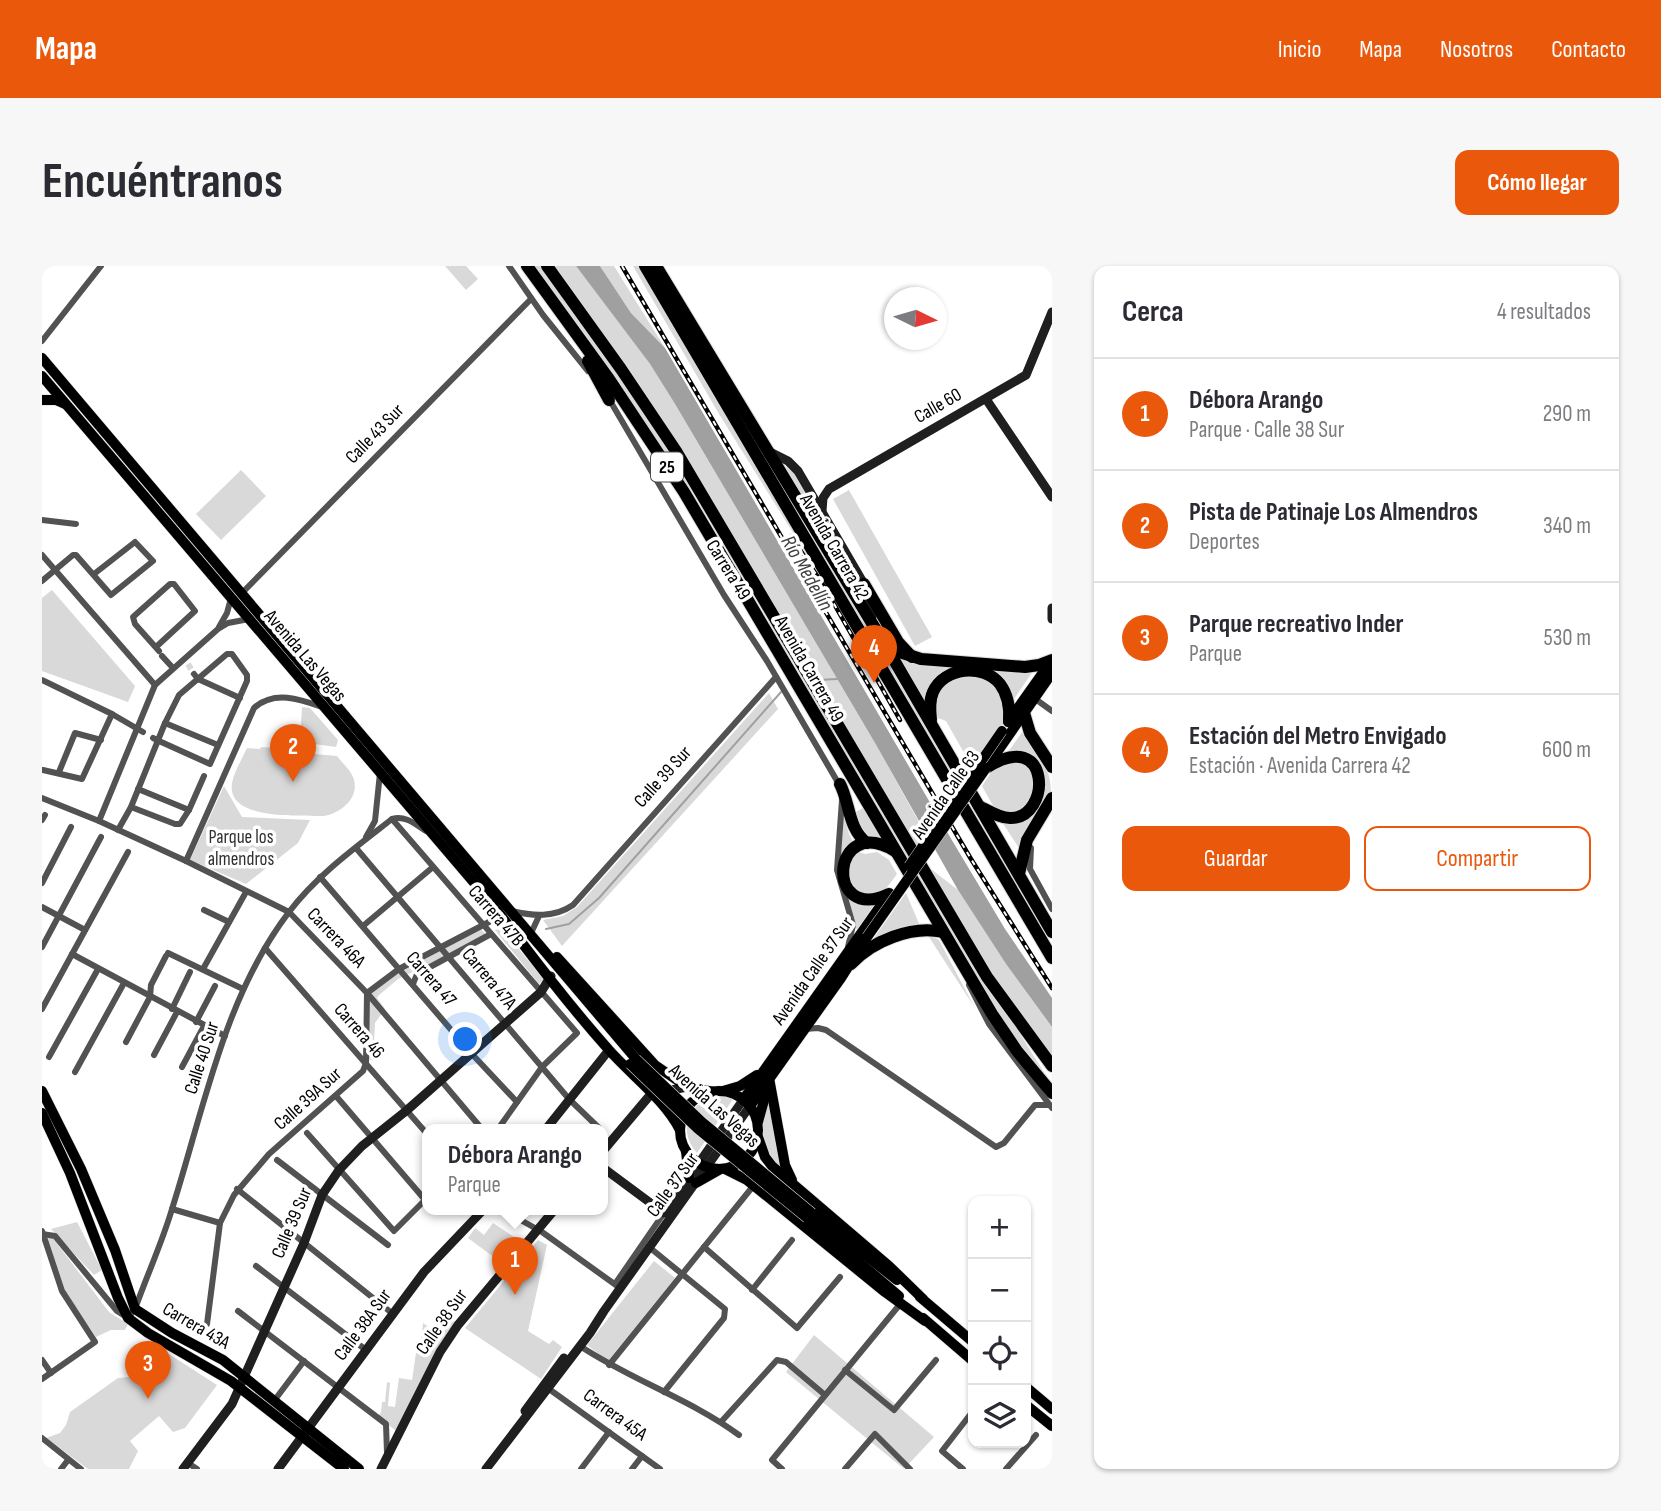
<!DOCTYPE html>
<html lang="es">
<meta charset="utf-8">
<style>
:root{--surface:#fff;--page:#f7f7f7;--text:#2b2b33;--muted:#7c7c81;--line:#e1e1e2;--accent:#ea580c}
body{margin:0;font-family:"Sofia Sans Condensed",sans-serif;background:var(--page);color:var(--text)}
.controls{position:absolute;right:21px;bottom:21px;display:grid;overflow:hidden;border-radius:14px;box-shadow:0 2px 5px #0004}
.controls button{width:63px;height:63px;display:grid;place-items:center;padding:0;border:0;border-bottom:2px solid var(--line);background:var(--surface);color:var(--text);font:35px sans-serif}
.compass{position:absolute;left:842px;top:21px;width:63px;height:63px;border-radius:50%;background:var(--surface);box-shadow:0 2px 5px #0004;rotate:95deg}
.you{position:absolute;left:424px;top:774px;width:24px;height:24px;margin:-18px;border:5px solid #fff;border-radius:50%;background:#1a73e8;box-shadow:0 0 0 10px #1a73e833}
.badge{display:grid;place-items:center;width:46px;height:46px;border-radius:50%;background:var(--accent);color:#fff;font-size:23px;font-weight:700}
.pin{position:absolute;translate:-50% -58px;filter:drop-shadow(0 2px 4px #0008)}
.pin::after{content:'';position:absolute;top:37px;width:24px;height:21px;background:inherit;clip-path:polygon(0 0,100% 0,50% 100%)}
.popup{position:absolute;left:380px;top:858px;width:186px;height:91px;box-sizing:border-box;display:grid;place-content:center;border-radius:14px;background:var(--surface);filter:drop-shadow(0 2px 5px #0005);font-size:23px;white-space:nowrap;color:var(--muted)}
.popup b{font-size:26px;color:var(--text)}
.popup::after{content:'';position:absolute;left:50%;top:100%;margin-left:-14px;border:14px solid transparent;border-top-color:var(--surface)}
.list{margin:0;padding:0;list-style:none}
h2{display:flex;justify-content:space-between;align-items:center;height:91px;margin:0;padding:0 28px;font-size:30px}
h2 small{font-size:23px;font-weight:400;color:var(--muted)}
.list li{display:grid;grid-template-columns:46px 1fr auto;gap:21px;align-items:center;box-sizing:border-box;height:112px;padding:0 28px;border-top:2px solid var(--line)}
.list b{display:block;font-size:26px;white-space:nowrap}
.list p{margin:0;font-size:23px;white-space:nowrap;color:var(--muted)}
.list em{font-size:23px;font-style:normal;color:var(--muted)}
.actions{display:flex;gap:14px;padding:21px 28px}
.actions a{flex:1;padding:16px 0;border:2px solid var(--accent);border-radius:14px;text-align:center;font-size:24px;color:var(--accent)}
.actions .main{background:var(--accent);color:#fff}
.icon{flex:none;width:38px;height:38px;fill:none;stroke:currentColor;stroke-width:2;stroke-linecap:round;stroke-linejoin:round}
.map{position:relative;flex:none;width:1010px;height:1203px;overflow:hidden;border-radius:14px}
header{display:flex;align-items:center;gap:42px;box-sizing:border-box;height:98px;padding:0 35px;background:var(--accent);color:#fff}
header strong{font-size:33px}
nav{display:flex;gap:38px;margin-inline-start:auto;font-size:24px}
.intro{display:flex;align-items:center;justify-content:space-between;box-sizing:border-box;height:168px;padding:0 42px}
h1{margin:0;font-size:49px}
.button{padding:18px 32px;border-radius:14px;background:var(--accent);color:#fff;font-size:24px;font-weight:700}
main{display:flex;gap:42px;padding:0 42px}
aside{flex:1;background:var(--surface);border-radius:14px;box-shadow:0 2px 5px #0004}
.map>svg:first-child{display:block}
.green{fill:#d9d9d9}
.water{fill:#a0a0a0}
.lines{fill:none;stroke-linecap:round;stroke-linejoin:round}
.stream{stroke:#a0a0a0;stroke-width:2}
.street-tunnel{stroke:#d9d9d9;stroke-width:6;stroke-dasharray:6 3;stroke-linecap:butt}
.primary-casing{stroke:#dbdbdb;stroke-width:11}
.highway-casing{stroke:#dbdbdb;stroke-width:14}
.street{stroke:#525252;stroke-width:6}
.secondary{stroke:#1f1f1f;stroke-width:9}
.primary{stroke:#000;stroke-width:10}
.highway{stroke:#000;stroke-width:12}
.rail-casing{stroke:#000;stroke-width:4.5}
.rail{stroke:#fff;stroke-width:2;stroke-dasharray:5;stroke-linecap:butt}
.primary-bridge-casing{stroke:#dbdbdb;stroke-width:11;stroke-linecap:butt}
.primary-bridge{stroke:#000;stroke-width:10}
.labels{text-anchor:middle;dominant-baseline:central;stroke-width:7;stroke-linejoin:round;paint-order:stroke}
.shield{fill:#fff;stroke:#4c4c4c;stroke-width:2}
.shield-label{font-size:18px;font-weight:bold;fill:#000}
.street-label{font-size:19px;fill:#000;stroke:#fff}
.park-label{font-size:19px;fill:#303030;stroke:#fff}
.water-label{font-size:21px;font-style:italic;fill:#414141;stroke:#fff}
</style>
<header>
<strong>Mapa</strong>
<nav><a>Inicio</a><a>Mapa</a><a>Nosotros</a><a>Contacto</a></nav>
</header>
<div class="intro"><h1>Encuéntranos</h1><a class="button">Cómo llegar</a></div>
<main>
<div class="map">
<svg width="1010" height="1203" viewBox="0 0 1010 1203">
<rect width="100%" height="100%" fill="#fff"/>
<g class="green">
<polygon points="403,0 424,0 436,13 424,24"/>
<polygon points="490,0 500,0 608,153 675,263 554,85"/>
<polygon points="512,0 534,0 608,98 633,138 833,477 883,567 874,583 790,437 631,171"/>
<polygon points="558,0 572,0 623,82 589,47"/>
<polygon points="591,0 596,0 786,323 677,148"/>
<polygon points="719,183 919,517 915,523 743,231"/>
<polygon points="736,195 754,208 818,318 819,330"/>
<polygon points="199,204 224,230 179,274 154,248"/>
<polygon points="807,224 890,371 873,380 791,233"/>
<polygon points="10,324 93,420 86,436 0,405 0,332"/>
<polygon points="857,393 872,396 991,405 970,436 966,424 917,401 884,438"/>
<path d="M 921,408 C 959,415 956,419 964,455 L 930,501 L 904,455 L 896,452 L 893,438 L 901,417 Z"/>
<polygon points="767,417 869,590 866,594 760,421"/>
<polygon points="727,427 736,443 520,680 501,654 521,650 535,641"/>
<polygon points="260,441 268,442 296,474 294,481 258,476"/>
<path d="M 983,462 C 995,483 1010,503 1009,529 L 977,582 L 960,556 C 967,555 976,555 982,553 C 1010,540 1010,482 966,486 Z"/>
<path d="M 219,481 L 261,484 L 261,487 L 295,490 C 300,497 310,505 312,514 C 317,533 298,547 282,550 C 258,549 184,555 190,517 C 192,506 200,493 205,482 L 218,483 Z"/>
<polygon points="976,494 994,500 994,537 970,548 954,545 940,520 952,502"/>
<polygon points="182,520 200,551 268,554 256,577 204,618 148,594"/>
<polygon points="821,542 843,576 825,572 812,547"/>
<polygon points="801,548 807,568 812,577 801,617 834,637 815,663 812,662 798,606"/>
<path d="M 814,585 L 823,588 L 835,586 L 847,594 L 855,608 C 836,634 838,632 808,622 L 806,595 Z"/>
<polygon points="884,599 916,624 964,698 1010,761 1010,790 965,732"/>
<path d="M 878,608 L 1010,819 C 956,756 917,683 875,611 Z"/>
<polygon points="864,627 878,660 829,676"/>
<polygon points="458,660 502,714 497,718 453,664"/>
<polygon points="437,661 445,670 356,713 336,730 335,732 343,743 333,757 331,795 325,792 326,728 357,703"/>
<polygon points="885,668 897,674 933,742"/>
<path d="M 683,830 L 691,833 L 655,887 C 632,861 651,829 683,830 Z"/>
<polygon points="724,838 729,839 739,897 736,900 722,879 720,852"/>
<polygon points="35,956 60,1004 52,1009 9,963"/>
<polygon points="451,957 475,973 457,995 426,972 433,962 442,969"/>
<polygon points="10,971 67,1046 86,1058 83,1064 69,1064 54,1071 24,1027 4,973"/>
<polygon points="496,974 505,979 486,1065 507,1078 511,1074 520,1081 499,1113 423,1062"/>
<polygon points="612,995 633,1012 566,1095 545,1079"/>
<polygon points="402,1046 416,1059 357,1167 336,1151 339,1146 340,1136 343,1136 345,1116 348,1117 346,1140 353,1141 357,1112 370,1114 374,1087 378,1087 381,1057 388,1062"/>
<polygon points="772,1069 892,1171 862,1203 744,1106"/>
<polygon points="113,1079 175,1119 143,1162 131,1166 117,1150 88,1175 96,1185 87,1203 46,1203 4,1172 18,1167 24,1159 28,1146 76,1112 88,1111"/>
</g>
<polygon class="water" points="534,0 558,0 589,47 623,82 911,576 963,663 1010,732 1010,761 964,698 916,624 833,477 633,138 608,98"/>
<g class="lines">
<g class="stream">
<polyline points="776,414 795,413"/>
<polyline points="504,663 527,658 557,632 739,426"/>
</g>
<polyline class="street-tunnel" points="146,398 152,408"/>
<g class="primary-casing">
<g id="primary">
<polyline points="0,92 594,793"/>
<path d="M 0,110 L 452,640 C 489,689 526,738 567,784 C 589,809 623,834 638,864"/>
<polyline points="0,134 14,134 23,138"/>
<polyline points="966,456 1010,394"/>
<polyline points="944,502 1010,407"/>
<polyline points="515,691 613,799 645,821 672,826"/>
<polyline points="727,812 743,899 750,914"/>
<polyline points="0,825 39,903 73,984 93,1043 130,1067 181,1094 317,1203"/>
<polyline points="681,825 698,820 715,809"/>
<circle cx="677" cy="864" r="39"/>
<polyline points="701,834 847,628"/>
<polyline points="708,840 799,712 825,671"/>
<polyline points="0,847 28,907 76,1032 86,1052 106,1067 189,1115 302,1203"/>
<polyline points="716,856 726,820"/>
<polyline points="716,871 723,891 730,900 847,1000 881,1033"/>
<polyline points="644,885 647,912"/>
<polyline points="683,903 705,914 843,1026 883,1055"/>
<polyline points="654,917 677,904"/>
<polyline points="770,947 855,1014"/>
<polyline points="765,952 857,1030"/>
<polyline points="878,1031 931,1076"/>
<polyline points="881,1052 931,1095"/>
<polyline points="984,1121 1010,1143"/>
<polyline points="984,1139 1010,1160"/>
</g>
</g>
<g class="highway-casing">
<g id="highway">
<polyline points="485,0 567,113 642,226 950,748 975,785 1010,827"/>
<polyline points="505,0 579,103 634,185 945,711 1010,800"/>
<polyline points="603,0 1010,692"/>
<polyline points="614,0 845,382 1010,666"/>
<polyline points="546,95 567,134"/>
<polyline points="822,318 856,376 870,391"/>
<polyline points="845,382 879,393 983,401 997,399 1010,394"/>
<polyline points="982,447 988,467 1010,501"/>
<path d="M 889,454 C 888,445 887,435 891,426 C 902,401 941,397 958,418 C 966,429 968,442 967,455"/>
<path d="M 798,518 C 808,537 806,563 825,577"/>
<path d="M 937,540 C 947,545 957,552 968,552 C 1010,553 1010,459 944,502"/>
<polyline points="977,608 985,574 1010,532"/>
<path d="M 847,628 C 782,659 788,546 853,585"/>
<path d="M 809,698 C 830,675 870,659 901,666"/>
</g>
</g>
<g class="street">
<polyline points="467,0 501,49 546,105"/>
<polyline points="0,75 59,0"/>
<polyline points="567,133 682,329 725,395 798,520"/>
<polyline points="0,254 34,258"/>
<polyline points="0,289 113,419"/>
<polyline points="0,315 31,289 34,289 69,329 111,295 93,276 52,308"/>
<polyline points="200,327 489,33"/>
<polyline points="177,361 185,347 189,332"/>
<polyline points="114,381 153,345 132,318 128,318 91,351 93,358 117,385"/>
<polyline points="120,390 131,402"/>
<polyline points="152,408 156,413 198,432"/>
<polyline points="0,414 70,448 101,466"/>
<polyline points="992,432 1010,445"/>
<polyline points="123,457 176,479"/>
<polyline points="1,504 40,513 70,448"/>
<polyline points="17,506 33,467 59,474"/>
<polyline points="96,523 147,544"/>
<polyline points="0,532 57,555 144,595 247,646 325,727 440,863"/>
<polyline points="800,534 795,604 811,659 806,681"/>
<polyline points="89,541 133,558 138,558 147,544 162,510"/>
<polyline points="350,553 535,767 500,801 456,863"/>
<polyline points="0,554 3,549"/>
<polyline points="57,555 113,419 176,363 186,357 207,353"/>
<polyline points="76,564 89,541 123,457 137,429 185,388 190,388 205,409 205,415 168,498 117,475 111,472"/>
<polyline points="324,571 333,555 338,507"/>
<polyline points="314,582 527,833 558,863"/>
<polyline points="989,582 988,603 1010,643"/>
<path d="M 144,595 L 212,442 C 232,424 258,433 280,441"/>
<polyline points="278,611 429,787 475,836"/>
<polyline points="0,617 29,561"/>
<polyline points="0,641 43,664"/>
<polyline points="162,644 187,656"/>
<path d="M 470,645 C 491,650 512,652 531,639 L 734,411"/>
<polyline points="321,660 391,601"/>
<polyline points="490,665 497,650"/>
<polyline points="0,681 59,571"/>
<polyline points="223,682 386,869"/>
<polyline points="126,687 201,723"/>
<polyline points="30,688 183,770"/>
<polyline points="161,703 204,626"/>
<polyline points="371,718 375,708 449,668"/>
<polyline points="927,719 947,758 1010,842"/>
<polyline points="0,743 86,586"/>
<polyline points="130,743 148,706"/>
<polyline points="154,756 173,720"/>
<polyline points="763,763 776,762 784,764 954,881 962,877 993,839 1007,839"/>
<polyline points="84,776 108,731 109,719 124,690"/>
<polyline points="112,789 135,746"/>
<polyline points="7,791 56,703"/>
<polyline points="140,801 162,760"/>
<polyline points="33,806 82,717"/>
<polyline points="294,830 384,935"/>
<polyline points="265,867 352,965 383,934"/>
<polyline points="235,894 346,979"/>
<polyline points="195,923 351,1048"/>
<polyline points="130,943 178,957"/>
<polyline points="459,943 500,966 578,1022"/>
<path d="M 0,968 L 13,970 L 75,1045 L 86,1052 L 93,1043 C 105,1009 120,977 130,943 C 162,843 182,731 247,646 C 275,609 314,581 350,553 C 363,549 373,558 384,565"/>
<polyline points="607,981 683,1043 682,1052 622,1126"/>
<polyline points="662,981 755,1062 798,1011"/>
<polyline points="214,1000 324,1084"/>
<polyline points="573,1018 622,947"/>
<polyline points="710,1024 750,974"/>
<polyline points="196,1045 344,1158 345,1187"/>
<polyline points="165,1058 178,957 192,929 227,888 321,805 324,797 325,727 357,703 447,656 453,642"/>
<path d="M 538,1080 C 589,1114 648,1133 697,1169"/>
<polyline points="0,1094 9,1107"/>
<polyline points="567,1099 712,919"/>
<polyline points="803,1104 852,1144 894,1094"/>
<polyline points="0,1113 53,1076 20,1025 0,965"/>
<polyline points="507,1123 618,1203"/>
<polyline points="232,1135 262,1095"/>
<polyline points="679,1156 735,1094 744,1096 783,1129"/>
<polyline points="0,1172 39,1203"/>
<polyline points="146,1197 155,1203"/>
<polyline points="19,1203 26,1194"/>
<polyline points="539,1203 567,1166"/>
<polyline points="590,1203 600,1190"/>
<polyline points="740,1203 730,1194 859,1037"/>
<polyline points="803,1203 833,1168 868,1203"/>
<polyline points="921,1203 900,1185 931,1145"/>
<polyline points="964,1203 994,1169"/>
</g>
<g class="secondary">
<polyline points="944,133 1010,231"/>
<polyline points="728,186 746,195 756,205 822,318 830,351"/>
<polyline points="780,245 781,232 787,223 984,109 1010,46"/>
<polyline points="1010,342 1010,353"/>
<polyline points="504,863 567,784"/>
<polyline points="560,886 609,828 645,821"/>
<polyline points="560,901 622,947 701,834"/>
<polyline points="483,1145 522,1092"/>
<polyline points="141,1203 190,1138 262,977 280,929 297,904 320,880 364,845 499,726 509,710"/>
<polyline points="236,1203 382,1006 442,943"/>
<polyline points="339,1203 398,1086 416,1059 513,943"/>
<polyline points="444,1203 548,1067 562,1045 708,840"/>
</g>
<use href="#primary" class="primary"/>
<use href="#highway" class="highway"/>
<g class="rail-casing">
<g id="rail">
<polyline points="580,0 929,593 1010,722"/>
<polyline points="749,270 783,322 858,454"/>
</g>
</g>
<use href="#rail" class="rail"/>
<g class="primary-bridge-casing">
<g id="primary-bridge">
<polyline points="867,600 960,465"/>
<polyline points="825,671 944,502"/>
<polyline points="594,793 660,856 770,947"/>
<polyline points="588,798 656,863 765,952"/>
</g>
</g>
<use href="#primary-bridge" class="primary-bridge"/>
</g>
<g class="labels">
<rect class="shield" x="609" y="186.5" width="32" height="29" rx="5"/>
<g class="shield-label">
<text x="625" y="201">25</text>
</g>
<g class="street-label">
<text transform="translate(896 140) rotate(-30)">Calle 60</text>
<text transform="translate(333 168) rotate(-46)">Calle 43 Sur</text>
<text transform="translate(792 281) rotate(60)">Avenida Carrera 42</text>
<text transform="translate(686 304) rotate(58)">Carrera 49</text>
<text transform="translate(263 390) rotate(49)">Avenida Las Vegas</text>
<text transform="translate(767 403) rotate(60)">Avenida Carrera 49</text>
<text transform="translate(621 511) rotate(-48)">Calle 39 Sur</text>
<text transform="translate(904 529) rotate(-55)">Avenida Calle 63</text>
<text transform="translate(454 650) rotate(49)">Carrera 47B</text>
<text transform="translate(294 672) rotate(46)">Carrera 46A</text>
<text transform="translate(771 705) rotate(-55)">Avenida Calle 37 Sur</text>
<text transform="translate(389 713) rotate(49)">Carrera 47</text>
<text transform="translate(447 713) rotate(50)">Carrera 47A</text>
<text transform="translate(317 765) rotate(49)">Carrera 46</text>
<text transform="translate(160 792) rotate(-72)">Calle 40 Sur</text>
<text transform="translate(266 833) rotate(-42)">Calle 39A Sur</text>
<text transform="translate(672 840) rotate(42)">Avenida Las Vegas</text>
<text transform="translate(631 919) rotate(-54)">Calle 37 Sur</text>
<text transform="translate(250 957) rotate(-67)">Calle 39 Sur</text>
<text transform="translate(400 1056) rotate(-55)">Calle 38 Sur</text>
<text transform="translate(321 1059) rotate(-54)">Calle 38A Sur</text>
<text transform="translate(154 1060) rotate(30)">Carrera 43A</text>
<text transform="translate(573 1149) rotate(36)">Carrera 45A</text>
</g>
<g class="park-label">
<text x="199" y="571">Parque los<tspan x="199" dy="22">almendros</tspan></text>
</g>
<g class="water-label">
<text transform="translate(765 307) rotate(60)">Río Medellín</text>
</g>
</g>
</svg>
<div class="controls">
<button>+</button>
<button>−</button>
<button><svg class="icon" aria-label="locate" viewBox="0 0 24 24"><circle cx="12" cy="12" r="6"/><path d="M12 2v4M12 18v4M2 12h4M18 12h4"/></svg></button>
<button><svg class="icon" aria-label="layers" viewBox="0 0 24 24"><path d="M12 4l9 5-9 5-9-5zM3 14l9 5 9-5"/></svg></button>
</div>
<svg class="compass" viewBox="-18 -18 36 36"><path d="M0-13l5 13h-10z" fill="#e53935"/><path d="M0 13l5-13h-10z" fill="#7c7c81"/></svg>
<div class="you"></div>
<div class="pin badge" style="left:473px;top:1029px">1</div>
<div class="popup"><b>Débora Arango</b>Parque</div>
<div class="pin badge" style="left:251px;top:516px">2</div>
<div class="pin badge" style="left:106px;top:1133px">3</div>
<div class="pin badge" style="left:832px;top:417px">4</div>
</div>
<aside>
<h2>Cerca<small>4 resultados</small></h2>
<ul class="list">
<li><span class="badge">1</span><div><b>Débora Arango</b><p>Parque · Calle 38 Sur</p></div><em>290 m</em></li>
<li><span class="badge">2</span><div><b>Pista de Patinaje Los Almendros</b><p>Deportes</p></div><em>340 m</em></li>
<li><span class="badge">3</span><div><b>Parque recreativo Inder</b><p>Parque</p></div><em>530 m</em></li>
<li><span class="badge">4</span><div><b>Estación del Metro Envigado</b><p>Estación · Avenida Carrera 42</p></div><em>600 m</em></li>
</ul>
<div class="actions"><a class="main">Guardar</a><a>Compartir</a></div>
</aside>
</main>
